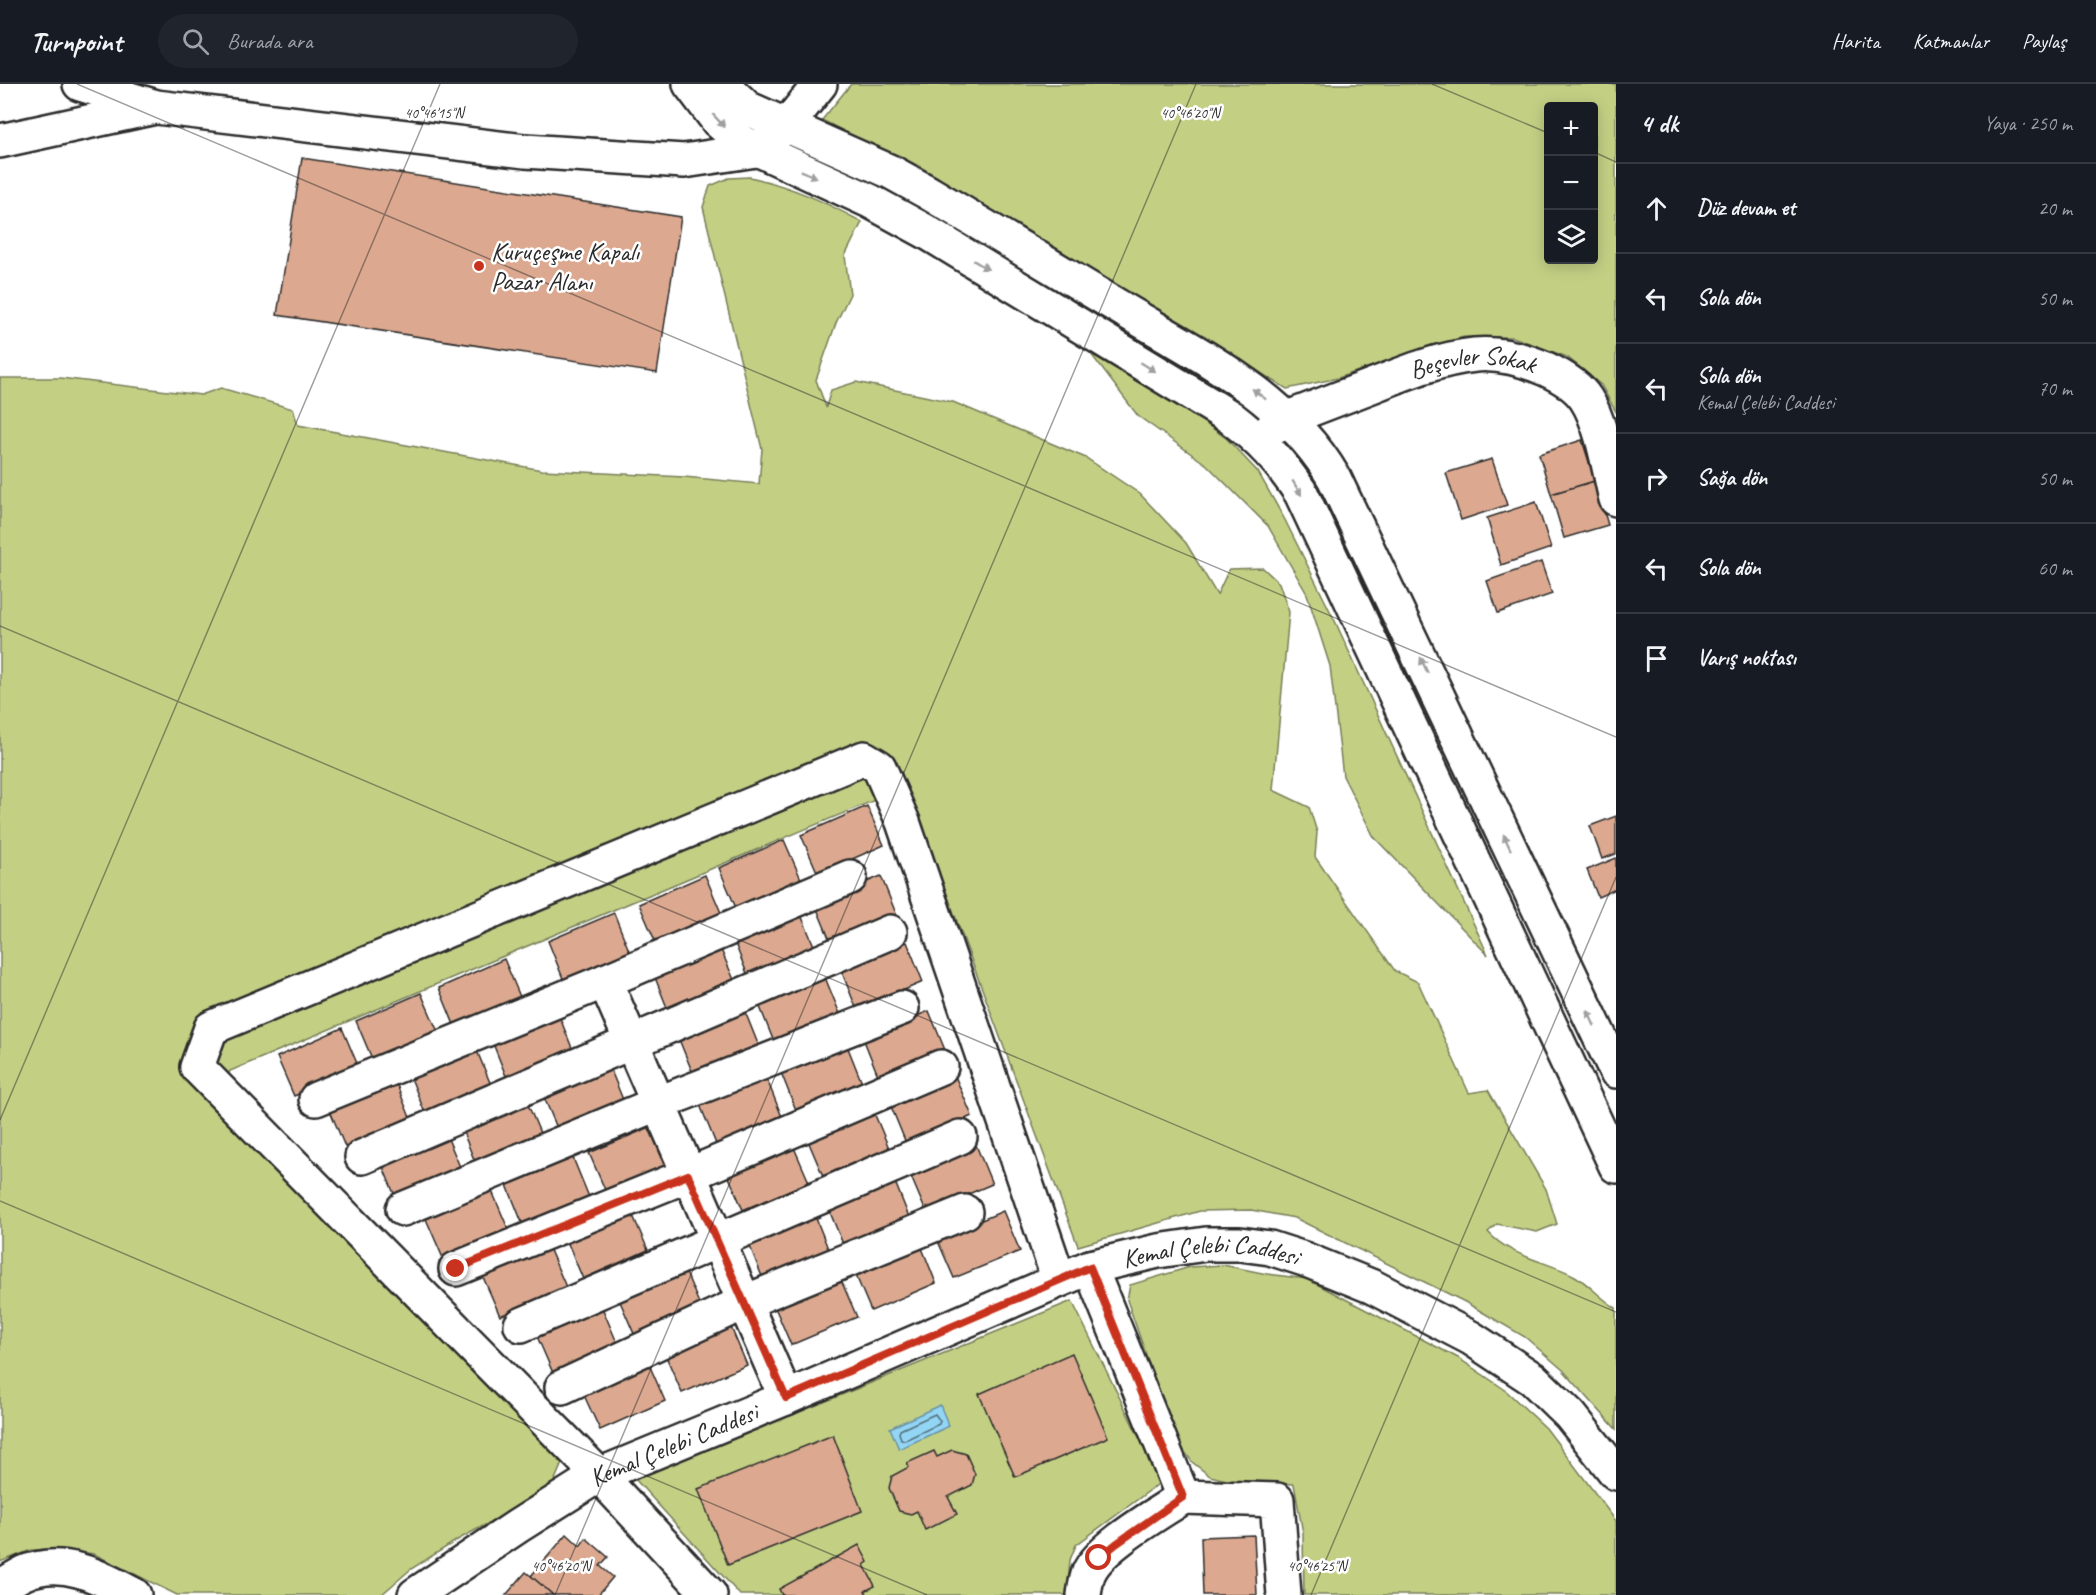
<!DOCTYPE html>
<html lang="tr">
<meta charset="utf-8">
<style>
:root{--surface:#171b24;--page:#20242c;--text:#f1f3f6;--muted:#9ea1a6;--line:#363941}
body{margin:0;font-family:Caveat,sans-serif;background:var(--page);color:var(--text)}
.controls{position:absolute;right:18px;top:18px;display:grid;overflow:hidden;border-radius:6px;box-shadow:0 3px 15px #0003}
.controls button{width:54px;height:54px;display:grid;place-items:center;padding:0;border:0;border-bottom:2px solid var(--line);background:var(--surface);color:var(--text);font:30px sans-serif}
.stop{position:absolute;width:18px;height:18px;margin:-14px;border:4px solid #c8321e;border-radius:50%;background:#fff}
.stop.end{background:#c8321e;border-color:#fff;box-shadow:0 2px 6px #0008}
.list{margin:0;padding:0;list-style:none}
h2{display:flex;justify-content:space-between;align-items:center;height:78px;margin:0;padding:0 24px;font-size:26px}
h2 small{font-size:20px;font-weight:400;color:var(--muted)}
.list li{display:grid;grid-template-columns:39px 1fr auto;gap:18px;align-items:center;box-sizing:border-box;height:90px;padding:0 24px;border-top:2px solid var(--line)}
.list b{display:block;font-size:22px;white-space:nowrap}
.list p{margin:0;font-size:20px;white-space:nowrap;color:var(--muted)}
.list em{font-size:20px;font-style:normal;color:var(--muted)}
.icon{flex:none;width:33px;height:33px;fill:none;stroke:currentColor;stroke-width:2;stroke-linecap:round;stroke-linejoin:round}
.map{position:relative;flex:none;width:1616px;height:1511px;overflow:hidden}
header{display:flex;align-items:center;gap:36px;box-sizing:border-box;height:84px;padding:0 30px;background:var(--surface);border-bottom:2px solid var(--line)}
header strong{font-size:28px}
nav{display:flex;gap:33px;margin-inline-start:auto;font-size:21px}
.search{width:420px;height:54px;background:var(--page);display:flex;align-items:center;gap:15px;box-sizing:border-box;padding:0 21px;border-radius:33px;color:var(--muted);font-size:22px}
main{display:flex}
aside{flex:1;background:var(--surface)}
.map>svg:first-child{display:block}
.green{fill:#c3d084;stroke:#777e58;stroke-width:1.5;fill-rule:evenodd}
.water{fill:#92d5f4;stroke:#6991a4;stroke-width:1.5}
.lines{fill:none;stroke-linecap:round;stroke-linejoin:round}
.shore{stroke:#546f7b;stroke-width:1.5}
.building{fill:#dca990;stroke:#2b2b2b;stroke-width:1.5}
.minor-casing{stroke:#2b2b2b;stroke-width:38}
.minor{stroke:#fff;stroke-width:33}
.oneway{fill:#a0a0a0}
.route{stroke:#c8321e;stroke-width:8}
.ticks{fill:none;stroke:#2b2b2b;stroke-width:1.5;stroke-opacity:0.45}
.poi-dot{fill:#c8321e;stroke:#fff;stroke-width:2}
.labels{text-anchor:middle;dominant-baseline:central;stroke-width:5;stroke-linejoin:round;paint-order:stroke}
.poi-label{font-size:26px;fill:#2b2b2b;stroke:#fff;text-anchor:start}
.street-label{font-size:26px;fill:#2b2b2b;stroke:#fff}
.ticks-label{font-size:15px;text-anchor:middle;fill:#2b2b2b;stroke:#fff;stroke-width:5;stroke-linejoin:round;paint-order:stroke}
</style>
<header>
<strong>Turnpoint</strong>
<div class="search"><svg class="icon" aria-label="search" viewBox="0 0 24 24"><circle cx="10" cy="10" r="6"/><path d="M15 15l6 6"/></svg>Burada ara</div>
<nav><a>Harita</a><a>Katmanlar</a><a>Paylaş</a></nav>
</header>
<main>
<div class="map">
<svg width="1616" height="1511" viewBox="0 0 1616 1511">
<rect width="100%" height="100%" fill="#fff"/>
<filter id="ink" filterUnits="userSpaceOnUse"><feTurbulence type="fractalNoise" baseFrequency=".0167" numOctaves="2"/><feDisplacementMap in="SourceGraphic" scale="12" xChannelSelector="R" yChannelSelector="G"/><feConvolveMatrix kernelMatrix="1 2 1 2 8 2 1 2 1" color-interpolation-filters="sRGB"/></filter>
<g filter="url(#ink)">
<g class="green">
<path d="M 851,0 L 1616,0 L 1616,328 L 1601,301 L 1567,273 L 1513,253 L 1464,253 L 1405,271 L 1338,294 L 1287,305 L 1160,226 L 928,91 L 822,36 ZM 1548,22 L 1594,22 L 1594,176 L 1548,176 Z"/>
<path d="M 750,93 C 793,103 823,117 862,138 L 845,172 L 850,210 L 836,239 L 816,296 L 826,323 L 831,306 L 856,298 L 953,318 L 1086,374 L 1140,410 L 1186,459 L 1217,511 L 1229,485 L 1263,484 L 1279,499 L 1289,528 L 1273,706 L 1309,723 L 1317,748 L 1315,773 L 1395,887 L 1418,898 L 1469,1009 L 1488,1006 L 1546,1105 L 1557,1140 L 1537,1148 L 1497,1140 L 1488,1148 C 1510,1173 1547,1177 1575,1192 C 1590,1201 1601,1215 1616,1224 L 1616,1345 L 1563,1286 L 1525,1253 L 1465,1218 L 1295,1134 L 1251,1126 L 1200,1127 L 1078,1162 L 924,749 L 877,715 L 230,987 L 217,1017 L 547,1357 L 562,1379 L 554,1398 L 535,1414 L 459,1455 L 411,1485 L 381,1511 L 177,1511 L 94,1470 L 61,1465 L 31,1466 L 0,1478 L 0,294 L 60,294 L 201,311 L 221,304 L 293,325 L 298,341 L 542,386 L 684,393 L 759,400 L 762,365 L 703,123 L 710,102 L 729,94 Z"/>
<polygon points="1091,270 1190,328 1227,355 1258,388 1285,436 1335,537 1488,871 1374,753 1343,692 1330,582 1307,510 1268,442 1207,381 1138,332"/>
<polygon points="1223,1181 1267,1190 1307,1195 1458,1274 1504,1305 1546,1344 1616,1437 1616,1511 1304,1511 1303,1449 1294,1400 1231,1397 1210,1392 1192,1378 1175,1354 1127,1216 1130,1201 1190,1183"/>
<polygon points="1072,1217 1161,1398 1076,1461 1070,1476 1067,1511 740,1511 635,1395"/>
</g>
<polygon class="water" points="940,1321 949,1342 899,1365 890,1344"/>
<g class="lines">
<polygon class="shore" points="935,1330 940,1337 939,1340 905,1356 901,1355 899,1349 900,1346"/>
</g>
<g class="building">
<polygon points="302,74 681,133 657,289 277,231"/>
<polygon points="1582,356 1595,397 1551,410 1539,370"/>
<polygon points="1492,375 1507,421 1461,436 1446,389"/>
<polygon points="1595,397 1608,441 1564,454 1551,410"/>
<polygon points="1536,418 1551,464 1501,481 1487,434"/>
<polygon points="1541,478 1552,510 1498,529 1487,497"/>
<polygon points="867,722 884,761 818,790 801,751"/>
<polygon points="1616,732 1616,770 1602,775 1590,742"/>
<polygon points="784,756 801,795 736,824 719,784"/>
<polygon points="1616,774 1616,805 1598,813 1587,786"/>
<polygon points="705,791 722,831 656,859 639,820"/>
<polygon points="881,792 897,832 831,859 815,820"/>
<polygon points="798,824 815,864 748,892 732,852"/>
<polygon points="614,829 630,869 564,897 548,857"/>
<polygon points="907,858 923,898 857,926 841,886"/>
<polygon points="718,859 735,898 668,926 652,886"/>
<polygon points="504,875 521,915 455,943 439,904"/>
<polygon points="824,891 840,930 774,958 758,918"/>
<polygon points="421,909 438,948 373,977 356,937"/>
<polygon points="744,925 760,965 694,992 678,953"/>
<polygon points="929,927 945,966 879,994 863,954"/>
<polygon points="558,929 574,969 508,997 492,957"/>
<polygon points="342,944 359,984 294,1012 277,973"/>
<polygon points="846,959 862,999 796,1026 780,986"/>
<polygon points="475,962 491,1001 425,1029 409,989"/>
<polygon points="610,984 626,1023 560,1051 543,1011"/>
<polygon points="955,992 972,1032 906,1059 890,1020"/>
<polygon points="766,993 782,1033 716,1060 700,1021"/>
<polygon points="395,996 411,1036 345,1063 329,1024"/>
<polygon points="526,1016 543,1056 477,1083 461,1043"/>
<polygon points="872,1024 889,1064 823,1092 806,1052"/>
<polygon points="655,1041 672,1081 606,1108 589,1069"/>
<polygon points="446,1050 463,1090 397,1117 381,1078"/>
<polygon points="792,1059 809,1098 743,1126 726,1086"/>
<polygon points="976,1061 992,1100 926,1128 909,1088"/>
<polygon points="573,1074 589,1113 523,1141 507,1101"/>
<polygon points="893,1093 909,1133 843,1160 827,1121"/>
<polygon points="492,1107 509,1147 443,1174 426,1135"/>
<polygon points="631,1127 648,1166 583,1195 566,1155"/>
<polygon points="813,1127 829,1167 763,1195 747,1155"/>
<polygon points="1003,1127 1020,1167 954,1194 937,1155"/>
<polygon points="920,1159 936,1199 871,1227 854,1187"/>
<polygon points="549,1164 566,1203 500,1232 483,1193"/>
<polygon points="684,1184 701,1224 635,1252 618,1213"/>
<polygon points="840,1194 857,1233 791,1261 774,1221"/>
<polygon points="601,1221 618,1261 553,1289 536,1250"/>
<polygon points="730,1241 747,1281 682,1309 665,1270"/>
<polygon points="1072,1269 1108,1353 1015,1393 979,1310"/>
<polygon points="648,1278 665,1317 600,1346 582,1307"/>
<polygon points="833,1351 862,1427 728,1481 698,1405"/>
<polygon points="952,1366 966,1370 975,1390 972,1401 948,1413 957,1430 925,1446 917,1427 911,1430 899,1427 889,1404 892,1392 909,1383 907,1379 934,1367 937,1373"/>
<polygon points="567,1450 580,1462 586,1454 608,1473 600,1482 613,1493 598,1511 553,1511 531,1492"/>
<polygon points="1254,1451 1257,1511 1203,1511 1201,1453"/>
<polygon points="859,1461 868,1478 864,1481 875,1502 865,1507 868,1511 782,1511 779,1505"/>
<polygon points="526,1488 531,1492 553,1511 506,1511"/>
</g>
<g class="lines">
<g class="minor-casing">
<g id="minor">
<polyline points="80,0 153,22"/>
<path d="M 690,0 L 718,37 L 742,58 L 870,117 L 925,147 L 1230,333 C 1261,357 1279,376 1301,409 L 1616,1082"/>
<path d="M 722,0 L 747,24 L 891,88 L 929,109 C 994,148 1059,187 1124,226 C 1201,272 1287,313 1334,394 L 1616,987"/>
<polyline points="0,57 156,23 525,67 684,77 756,66 787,41 820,0"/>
<path id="s1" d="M 1272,344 L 1288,334 C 1317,323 1345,312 1374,301 C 1407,288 1439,275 1475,271 C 1498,269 1525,276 1546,285 C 1561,292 1577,301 1586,315 C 1602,339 1609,386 1616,415"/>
<polyline points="605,897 786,1314"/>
<polyline points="316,1015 605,897 850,793"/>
<polyline points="362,1073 890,848"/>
<polyline points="403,1125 659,1019 902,924"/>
<polyline points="456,1185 688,1091 941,983"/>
<polyline points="521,1241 960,1053"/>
<polyline points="562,1303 745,1218 965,1128"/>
<polyline points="1183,1413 1277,1416 1284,1511"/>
<path d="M 0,1503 C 8,1498 16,1493 24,1489 C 63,1472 100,1493 134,1511"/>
<path id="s2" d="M 415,1511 L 518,1442 L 599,1391 L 786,1314 L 1090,1183 L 1158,1167 L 1206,1160 L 1240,1160 L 1270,1164 L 1304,1175 L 1373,1203 L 1471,1254 L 1533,1295 L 1570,1331 L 1616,1389"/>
<polyline points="710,1511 599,1391 197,983 211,944 864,674 879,683 903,738 1059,1196"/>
<path d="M 1084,1511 C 1085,1504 1086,1495 1089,1488 C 1101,1462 1158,1430 1183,1413 L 1090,1183"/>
</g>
</g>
<use href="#minor" class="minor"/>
</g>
<defs><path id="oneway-solid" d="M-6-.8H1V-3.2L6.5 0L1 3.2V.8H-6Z" transform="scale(1.5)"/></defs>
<g class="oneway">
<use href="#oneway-solid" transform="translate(719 37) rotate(47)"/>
<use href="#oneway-solid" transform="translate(809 90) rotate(24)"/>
<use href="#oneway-solid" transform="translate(981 181) rotate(31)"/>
<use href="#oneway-solid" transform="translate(1148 283) rotate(32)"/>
<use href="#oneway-solid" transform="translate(1259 310) rotate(-142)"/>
<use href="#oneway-solid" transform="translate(1297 404) rotate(59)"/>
<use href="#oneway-solid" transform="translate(1424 581) rotate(-115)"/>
<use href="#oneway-solid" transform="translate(1507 758) rotate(-115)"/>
<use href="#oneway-solid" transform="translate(1591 934) rotate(-115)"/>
</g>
</g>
<g class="lines" filter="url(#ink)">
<polyline class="route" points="456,1185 688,1091 786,1314 1090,1183 1183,1413 1116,1460 1099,1474"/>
</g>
<path class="ticks" d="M 77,0 L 1616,653M 1432,0 L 1548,49M 1594,68 L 1616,78M 0,542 L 1616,1228M 0,1036 L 440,0M 0,1117 L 927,1511M 555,1511 L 1196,0M 1311,1511 L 1616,793"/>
<circle class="poi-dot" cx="479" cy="182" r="6"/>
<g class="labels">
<g class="poi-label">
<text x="491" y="167">Kuruçeşme Kapalı<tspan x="491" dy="30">Pazar Alanı</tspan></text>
</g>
<g class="street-label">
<text stroke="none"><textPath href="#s1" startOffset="214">Beşevler Sokak</textPath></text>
<text stroke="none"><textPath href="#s2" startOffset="876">Kemal Çelebi Caddesi</textPath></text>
<text stroke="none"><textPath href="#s2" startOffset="300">Kemal Çelebi Caddesi</textPath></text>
</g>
</g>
<g class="ticks-label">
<text x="434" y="34">40°46'15"N</text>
<text x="1190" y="34">40°46'20"N</text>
<text x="561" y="1487">40°46'20"N</text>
<text x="1317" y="1487">40°46'25"N</text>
</g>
</svg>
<div class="controls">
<button>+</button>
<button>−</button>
<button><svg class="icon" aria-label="layers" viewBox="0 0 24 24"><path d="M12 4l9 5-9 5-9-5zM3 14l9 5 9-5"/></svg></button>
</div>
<div class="stop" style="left:1099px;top:1474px"></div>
<div class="stop end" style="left:456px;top:1185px"></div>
</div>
<aside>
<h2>4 dk<small>Yaya · 250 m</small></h2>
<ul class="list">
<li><svg class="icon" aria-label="ahead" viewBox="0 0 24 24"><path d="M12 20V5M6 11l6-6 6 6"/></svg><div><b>Düz devam et</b></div><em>20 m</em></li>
<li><svg class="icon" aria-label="left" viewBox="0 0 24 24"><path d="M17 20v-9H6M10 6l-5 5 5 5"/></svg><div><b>Sola dön</b></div><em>50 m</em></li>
<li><svg class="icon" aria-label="left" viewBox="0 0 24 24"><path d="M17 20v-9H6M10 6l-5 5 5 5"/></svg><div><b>Sola dön</b><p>Kemal Çelebi Caddesi</p></div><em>70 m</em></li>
<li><svg class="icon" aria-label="right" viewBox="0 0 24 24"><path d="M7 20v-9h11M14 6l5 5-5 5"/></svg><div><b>Sağa dön</b></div><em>50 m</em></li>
<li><svg class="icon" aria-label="left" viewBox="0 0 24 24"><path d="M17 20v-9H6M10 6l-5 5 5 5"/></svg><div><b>Sola dön</b></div><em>60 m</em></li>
<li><svg class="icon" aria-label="arrive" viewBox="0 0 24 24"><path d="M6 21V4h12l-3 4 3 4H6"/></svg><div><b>Varış noktası</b></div></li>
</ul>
</aside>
</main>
